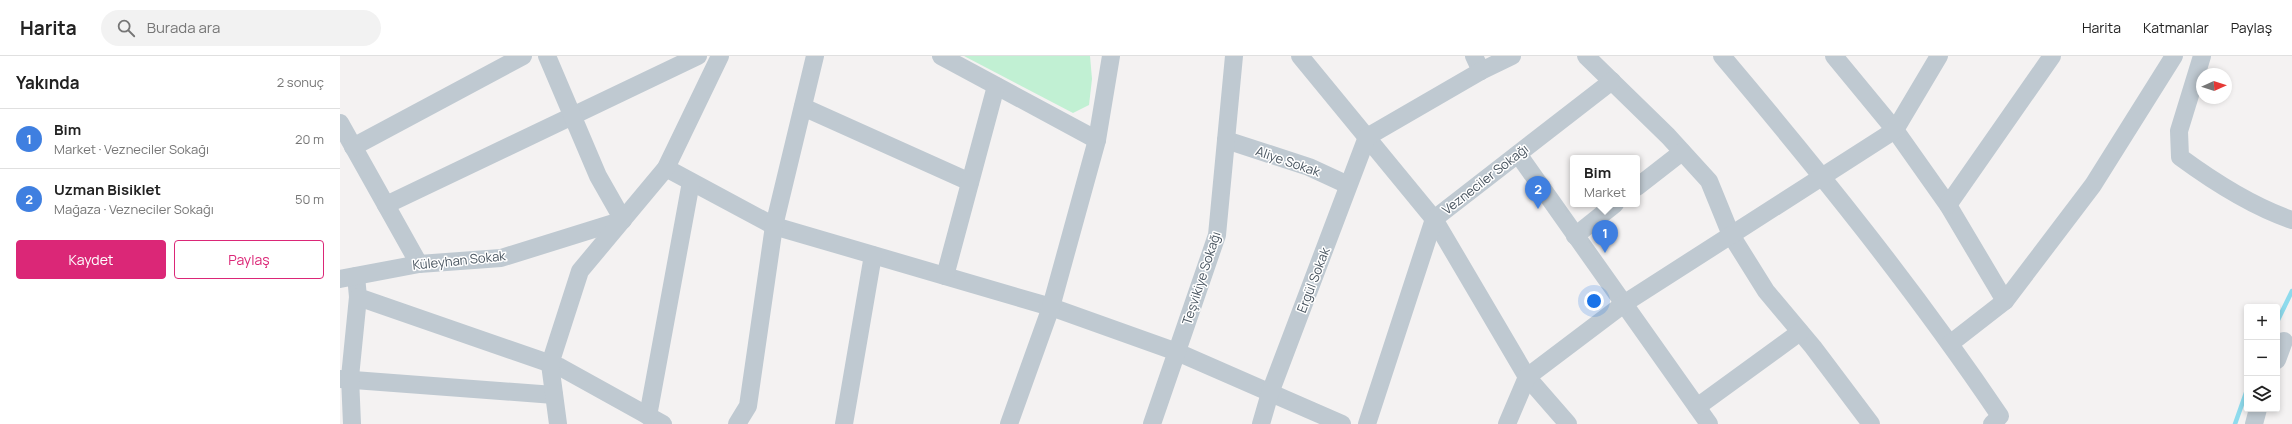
<!DOCTYPE html>
<html lang="tr">
<meta charset="utf-8">
<style>
:root{--surface:#fff;--page:#f2f2f2;--text:#222;--muted:#767676;--line:#e0e0e0;--accent:#db2777}
body{margin:0;font-family:Manrope,sans-serif;background:var(--page);color:var(--text)}
.controls{position:absolute;right:12px;bottom:12px;display:grid;overflow:hidden;border-radius:4px;box-shadow:0 2px 6px #0003}
.controls button{width:36px;height:36px;display:grid;place-items:center;padding:0;border:0;border-bottom:1px solid var(--line);background:var(--surface);color:var(--text);font:20px sans-serif}
.compass{position:absolute;left:1856px;top:12px;width:36px;height:36px;border-radius:50%;background:var(--surface);box-shadow:0 2px 6px #0003;rotate:87deg}
.you{position:absolute;left:1254px;top:245px;width:14px;height:14px;margin:-10px;border:3px solid #fff;border-radius:50%;background:#1a73e8;box-shadow:0 0 0 6px #1a73e833}
.badge{display:grid;place-items:center;width:26px;height:26px;border-radius:50%;background:var(--accent);color:#fff;font-size:13px;font-weight:700}
.pin{position:absolute;translate:-50% -33px;filter:drop-shadow(0 1px 2px #0008)}
.pin::after{content:'';position:absolute;top:21px;width:14px;height:12px;background:inherit;clip-path:polygon(0 0,100% 0,50% 100%)}
.popup{position:absolute;left:1230px;top:99px;width:70px;height:52px;box-sizing:border-box;display:grid;place-content:center;border-radius:4px;background:var(--surface);filter:drop-shadow(0 1px 3px #0005);font-size:13px;white-space:nowrap;color:var(--muted)}
.popup b{font-size:15px;color:var(--text)}
.popup::after{content:'';position:absolute;left:50%;top:100%;margin-left:-8px;border:8px solid transparent;border-top-color:var(--surface)}
.list{margin:0;padding:0;list-style:none}
h2{display:flex;justify-content:space-between;align-items:center;height:52px;margin:0;padding:0 16px;font-size:17px}
h2 small{font-size:13px;font-weight:400;color:var(--muted)}
.list li{display:grid;grid-template-columns:26px 1fr auto;gap:12px;align-items:center;box-sizing:border-box;height:60px;padding:0 16px;border-top:1px solid var(--line)}
.list b{display:block;font-size:15px;white-space:nowrap}
.list p{margin:0;font-size:13px;white-space:nowrap;color:var(--muted)}
.list em{font-size:13px;font-style:normal;color:var(--muted)}
.actions{display:flex;gap:8px;padding:12px 16px}
.actions a{flex:1;padding:9px 0;border:1px solid var(--accent);border-radius:4px;text-align:center;font-size:14px;color:var(--accent)}
.actions .main{background:var(--accent);color:#fff}
.icon{flex:none;width:22px;height:22px;fill:none;stroke:currentColor;stroke-width:2;stroke-linecap:round;stroke-linejoin:round}
.map{position:relative;flex:none;width:1952px;height:368px;overflow:hidden}
header{display:flex;align-items:center;gap:24px;box-sizing:border-box;height:56px;padding:0 20px;background:var(--surface);border-bottom:1px solid var(--line)}
header strong{font-size:19px}
nav{display:flex;gap:22px;margin-inline-start:auto;font-size:14px}
.search{width:280px;height:36px;background:var(--page);display:flex;align-items:center;gap:10px;box-sizing:border-box;padding:0 14px;border-radius:22px;color:var(--muted);font-size:15px}
main{display:flex}
aside{flex:1;background:var(--surface)}
.map>svg:first-child{display:block}
.green{fill:#c1f0d3}
.lines{fill:none;stroke-linecap:round;stroke-linejoin:round}
.stream{stroke:#8edbed;stroke-width:4.5}
.street{stroke:#bfc9d1;stroke-width:18}
.labels{text-anchor:middle;dominant-baseline:central;stroke-width:3;stroke-linejoin:round;paint-order:stroke}
.street-label{font-size:13px;fill:#495560;stroke:#fff}
</style>
<header>
<strong>Harita</strong>
<div class="search"><svg class="icon" aria-label="search" viewBox="0 0 24 24"><circle cx="10" cy="10" r="6"/><path d="M15 15l6 6"/></svg>Burada ara</div>
<nav><a>Harita</a><a>Katmanlar</a><a>Paylaş</a></nav>
</header>
<main>
<aside>
<h2>Yakında<small>2 sonuç</small></h2>
<ul class="list">
<li><span class="badge" style="background:#3f7fe0">1</span><div><b>Bim</b><p>Market · Vezneciler Sokağı</p></div><em>20 m</em></li>
<li><span class="badge" style="background:#3f7fe0">2</span><div><b>Uzman Bisiklet</b><p>Mağaza · Vezneciler Sokağı</p></div><em>50 m</em></li>
</ul>
<div class="actions"><a class="main">Kaydet</a><a>Paylaş</a></div>
</aside>
<div class="map">
<svg width="1952" height="368" viewBox="0 0 1952 368">
<rect width="100%" height="100%" fill="#f4f2f2"/>
<polygon class="green" points="624,0 750,0 752,23 749,49 733,57"/>
<g class="lines">
<g class="stream">
<polyline points="1937,266 1952,235"/>
<polyline points="1895,368 1907,334"/>
</g>
<g class="street">
<polyline points="601,0 757,84"/>
<polyline points="960,0 1094,163 1187,321 1228,368"/>
<polyline points="1134,0 1141,15"/>
<polyline points="1246,0 1328,80 1369,125 1391,179 1426,235 1473,291 1531,368"/>
<path d="M 1382,0 C 1480,116 1575,234 1660,360 L 1652,368"/>
<polyline points="1494,0 1555,74 1608,149 1665,245"/>
<path d="M 1862,0 L 1839,75 L 1840,101 C 1874,126 1911,150 1952,164"/>
<polyline points="463,51 630,126"/>
<polyline points="0,67 79,208"/>
<polyline points="886,84 969,111 1008,129"/>
<polyline points="13,91 183,0"/>
<polyline points="1178,98 1369,368"/>
<polyline points="326,112 434,170 711,251 837,296 1002,368"/>
<polyline points="1297,131 1342,96"/>
<polyline points="46,149 358,0"/>
<polyline points="1608,149 1712,0"/>
<polyline points="1235,180 1275,148"/>
<polyline points="16,220 18,241 220,311 323,368"/>
<polyline points="605,220 656,30"/>
<polyline points="0,223 79,208 161,202 283,164 258,120 207,0"/>
<polyline points="1611,287 1665,245 1753,129 1834,0"/>
<polyline points="1937,304 1944,285"/>
<polyline points="0,323 214,339"/>
<polyline points="1357,351 1460,276"/>
<polyline points="308,360 351,126"/>
<polyline points="12,368 10,321 18,241"/>
<polyline points="218,368 210,308 240,215 326,112 380,0"/>
<polyline points="397,368 408,350 434,170 475,0"/>
<polyline points="504,368 533,199"/>
<polyline points="669,368 711,251 757,84 771,0"/>
<polyline points="812,368 877,179 894,0"/>
<polyline points="921,368 930,337 1027,81 1141,15 1172,0"/>
<polyline points="1027,368 1094,163 1272,25"/>
<polyline points="1167,368 1187,321 1285,247 1555,74 1599,0"/>
<polyline points="1914,368 1918,353"/>
</g>
</g>
<g class="labels">
<g class="street-label">
<text transform="translate(948 105) rotate(19)">Aliye Sokak</text>
<text transform="translate(1145 123) rotate(-38)">Vezneciler Sokağı</text>
<text transform="translate(119 204) rotate(-6)">Küleyhan Sokak</text>
<text transform="translate(861 222) rotate(-72)">Teşvikiye Sokağı</text>
<text transform="translate(973 224) rotate(-69)">Ergül Sokak</text>
</g>
</g>
</svg>
<div class="controls">
<button>+</button>
<button>−</button>
<button><svg class="icon" aria-label="layers" viewBox="0 0 24 24"><path d="M12 4l9 5-9 5-9-5zM3 14l9 5 9-5"/></svg></button>
</div>
<svg class="compass" viewBox="-18 -18 36 36"><path d="M0-13l5 13h-10z" fill="#e53935"/><path d="M0 13l5-13h-10z" fill="#767676"/></svg>
<div class="you"></div>
<div class="pin badge" style="left:1265px;top:197px;background:#3f7fe0">1</div>
<div class="popup"><b>Bim</b>Market</div>
<div class="pin badge" style="left:1198px;top:153px;background:#3f7fe0">2</div>
</div>
</main>
